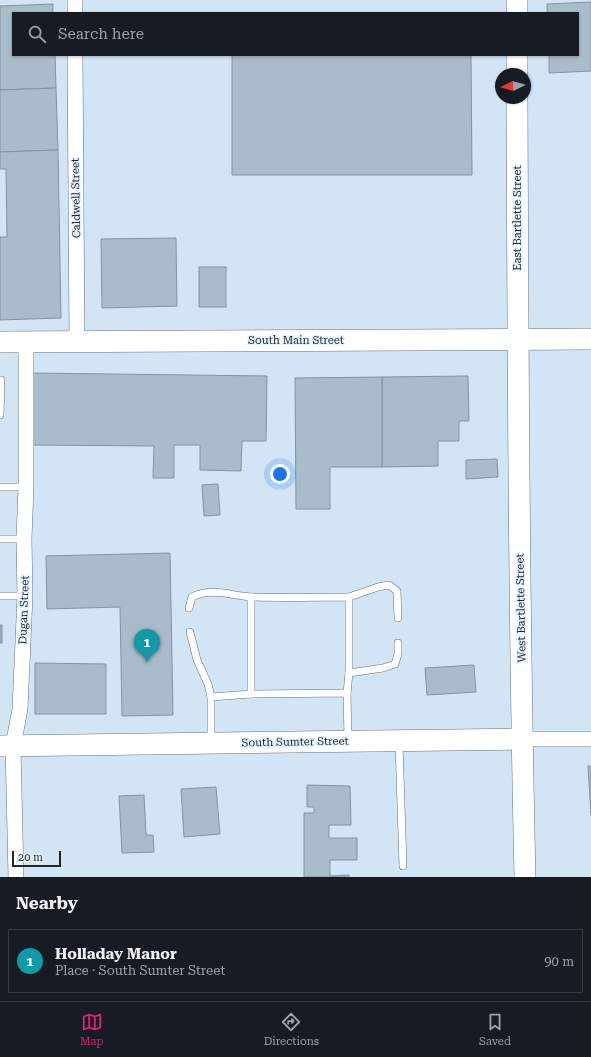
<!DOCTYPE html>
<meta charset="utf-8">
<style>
:root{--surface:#171b24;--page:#242831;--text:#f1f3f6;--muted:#9ea1a6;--line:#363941;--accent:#db2777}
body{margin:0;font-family:"Roboto Serif",serif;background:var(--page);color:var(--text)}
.compass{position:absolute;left:495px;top:68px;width:36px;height:36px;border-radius:50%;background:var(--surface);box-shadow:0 1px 3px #0004;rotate:265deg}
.scale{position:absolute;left:12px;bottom:10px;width:49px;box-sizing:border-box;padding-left:4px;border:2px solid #1f272c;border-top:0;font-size:11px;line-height:14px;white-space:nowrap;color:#1f272c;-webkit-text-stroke:3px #e3f2fe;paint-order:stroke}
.you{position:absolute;left:280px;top:474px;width:14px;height:14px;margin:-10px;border:3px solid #fff;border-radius:50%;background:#1a73e8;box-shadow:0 0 0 6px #1a73e833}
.badge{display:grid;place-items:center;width:26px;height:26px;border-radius:50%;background:var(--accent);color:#fff;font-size:13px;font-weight:700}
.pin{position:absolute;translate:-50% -33px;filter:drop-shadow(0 1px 2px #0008)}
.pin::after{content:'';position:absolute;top:21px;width:14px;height:12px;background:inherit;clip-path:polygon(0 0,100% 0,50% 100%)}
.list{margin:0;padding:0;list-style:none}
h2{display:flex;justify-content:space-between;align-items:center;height:52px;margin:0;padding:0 16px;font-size:17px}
h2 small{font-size:13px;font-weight:400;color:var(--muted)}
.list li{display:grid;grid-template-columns:26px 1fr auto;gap:12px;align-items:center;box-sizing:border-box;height:64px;margin:0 8px 8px;padding:0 8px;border:1px solid var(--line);border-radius:0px}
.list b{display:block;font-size:15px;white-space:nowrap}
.list p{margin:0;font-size:13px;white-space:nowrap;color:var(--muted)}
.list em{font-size:13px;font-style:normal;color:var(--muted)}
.icon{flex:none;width:22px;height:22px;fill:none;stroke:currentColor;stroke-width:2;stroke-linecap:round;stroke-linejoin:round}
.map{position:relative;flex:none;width:591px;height:877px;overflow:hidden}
.search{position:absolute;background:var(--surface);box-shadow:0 1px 3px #0004;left:12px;right:12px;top:12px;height:44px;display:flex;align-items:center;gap:10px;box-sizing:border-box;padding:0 14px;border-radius:0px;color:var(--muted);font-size:15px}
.sheet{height:124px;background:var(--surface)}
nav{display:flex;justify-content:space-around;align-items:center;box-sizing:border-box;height:56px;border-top:1px solid var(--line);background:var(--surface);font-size:11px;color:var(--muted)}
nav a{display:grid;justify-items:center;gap:2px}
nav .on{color:var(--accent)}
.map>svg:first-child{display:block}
.building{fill:#a9bcca;stroke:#8294a1}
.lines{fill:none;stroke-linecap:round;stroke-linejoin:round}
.lane-casing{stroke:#61727f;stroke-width:8}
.street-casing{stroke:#61727f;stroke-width:16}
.secondary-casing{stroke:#61727f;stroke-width:22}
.lane{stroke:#fff;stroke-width:7}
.street{stroke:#fff;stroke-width:15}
.secondary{stroke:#fff;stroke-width:21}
.labels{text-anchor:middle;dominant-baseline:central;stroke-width:3;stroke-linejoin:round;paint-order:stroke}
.street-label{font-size:11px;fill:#1f272c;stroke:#e3f2fe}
</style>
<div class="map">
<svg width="591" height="877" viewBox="0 0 591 877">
<rect width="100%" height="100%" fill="#d2e5f5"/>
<g class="building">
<polygon points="591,2 591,71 549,73 549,55 578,55 578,13 547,13 547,4"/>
<polygon points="53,4 53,13 13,13 13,55 55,55 56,88 0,90 0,6"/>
<polygon points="232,55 471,55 472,175 232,175"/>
<polygon points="56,88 58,150 0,152 0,90"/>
<polygon points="58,150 61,318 0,320 0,237 7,237 6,169 0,169 0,152"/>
<polygon points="176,238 177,306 102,308 101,239"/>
<rect x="199" y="267" width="27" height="40"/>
<polygon points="32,373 267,376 266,441 242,441 241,471 200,470 200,445 174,445 174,478 153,478 154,446 31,445"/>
<polygon points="468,376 469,421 459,421 459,441 438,441 438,466 382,467 382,377"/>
<polygon points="382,377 382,467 330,467 330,509 296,509 295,378"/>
<polygon points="497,459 498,477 466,479 466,460"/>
<polygon points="218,484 220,515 204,516 202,485"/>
<polygon points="170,553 173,715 122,716 120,607 47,609 46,556"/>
<rect x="0" y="625" width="2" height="18"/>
<polygon points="35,663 106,664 106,714 35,714"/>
<polygon points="474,665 476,692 427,695 425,668"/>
<polygon points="588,766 591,766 591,815"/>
<polygon points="307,785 350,786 351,825 329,825 329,838 357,838 357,860 330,860 330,876 349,875 349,877 304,877 304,813 314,813 314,807 307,807"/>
<polygon points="216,787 220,834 184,837 181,789"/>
<polygon points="144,795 146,835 153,835 154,852 122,853 119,796"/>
</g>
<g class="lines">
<g class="lane-casing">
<g id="lane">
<polyline points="0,415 1,380"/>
<polyline points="0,487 26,487"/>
<polyline points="0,539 24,539"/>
<polyline points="0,596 25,596"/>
<polyline points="251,597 251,694"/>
<polyline points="349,597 378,587 389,585 397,591 398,618"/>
<path d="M 189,608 L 192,597 C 213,587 231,596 253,597 C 285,598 317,597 349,597 L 349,673 L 347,693"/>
<polyline points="190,632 197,660 208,684 211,697"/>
<polyline points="349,673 383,668 395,664 398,654 398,643"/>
<polyline points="211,741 211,697 251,694 347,693 348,740"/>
<polyline points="399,743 403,866"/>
</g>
</g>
<g class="street-casing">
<g id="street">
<polyline points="75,13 75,0"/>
<polyline points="75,55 77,342"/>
<polyline points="522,739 591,739"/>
<polyline points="16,877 13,746 20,709 25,596 24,539 26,487 26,342"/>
</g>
</g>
<g class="secondary-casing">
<g id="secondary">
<polyline points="517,13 517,0"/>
<polyline points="517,55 517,74"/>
<path d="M 517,98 C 518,358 519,617 525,877"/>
<polyline points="0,342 591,339"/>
<polyline points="0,746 522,739"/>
</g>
</g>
<use href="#lane" class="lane"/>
<use href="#street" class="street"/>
<use href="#secondary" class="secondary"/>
</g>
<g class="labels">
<g class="street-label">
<text transform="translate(76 198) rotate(-91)">Caldwell Street</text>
<text transform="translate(517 218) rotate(-90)">East Bartlette Street</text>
<text x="296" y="340">South Main Street</text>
<text transform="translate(521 608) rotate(-91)">West Bartlette Street</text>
<text transform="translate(24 610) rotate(-88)">Dugan Street</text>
<text transform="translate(295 742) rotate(-1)">South Sumter Street</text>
</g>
</g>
</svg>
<svg class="compass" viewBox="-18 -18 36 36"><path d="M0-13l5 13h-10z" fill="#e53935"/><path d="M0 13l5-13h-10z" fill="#9ea1a6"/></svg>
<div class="scale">20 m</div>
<div class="you"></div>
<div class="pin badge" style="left:147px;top:662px;background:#0f9aa8">1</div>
<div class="search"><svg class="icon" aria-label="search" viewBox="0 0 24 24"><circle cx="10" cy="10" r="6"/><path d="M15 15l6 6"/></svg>Search here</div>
</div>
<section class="sheet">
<h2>Nearby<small></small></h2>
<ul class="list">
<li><span class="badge" style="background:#0f9aa8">1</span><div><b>Holladay Manor</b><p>Place · South Sumter Street</p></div><em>90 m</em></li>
</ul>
</section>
<nav>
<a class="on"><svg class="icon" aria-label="map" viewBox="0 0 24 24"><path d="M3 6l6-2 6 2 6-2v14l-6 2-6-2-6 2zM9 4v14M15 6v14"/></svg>Map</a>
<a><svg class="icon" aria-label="directions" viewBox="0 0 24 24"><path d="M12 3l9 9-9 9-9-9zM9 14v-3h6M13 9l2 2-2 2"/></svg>Directions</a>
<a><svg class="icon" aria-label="saved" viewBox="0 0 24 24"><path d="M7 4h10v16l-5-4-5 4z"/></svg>Saved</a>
</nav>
